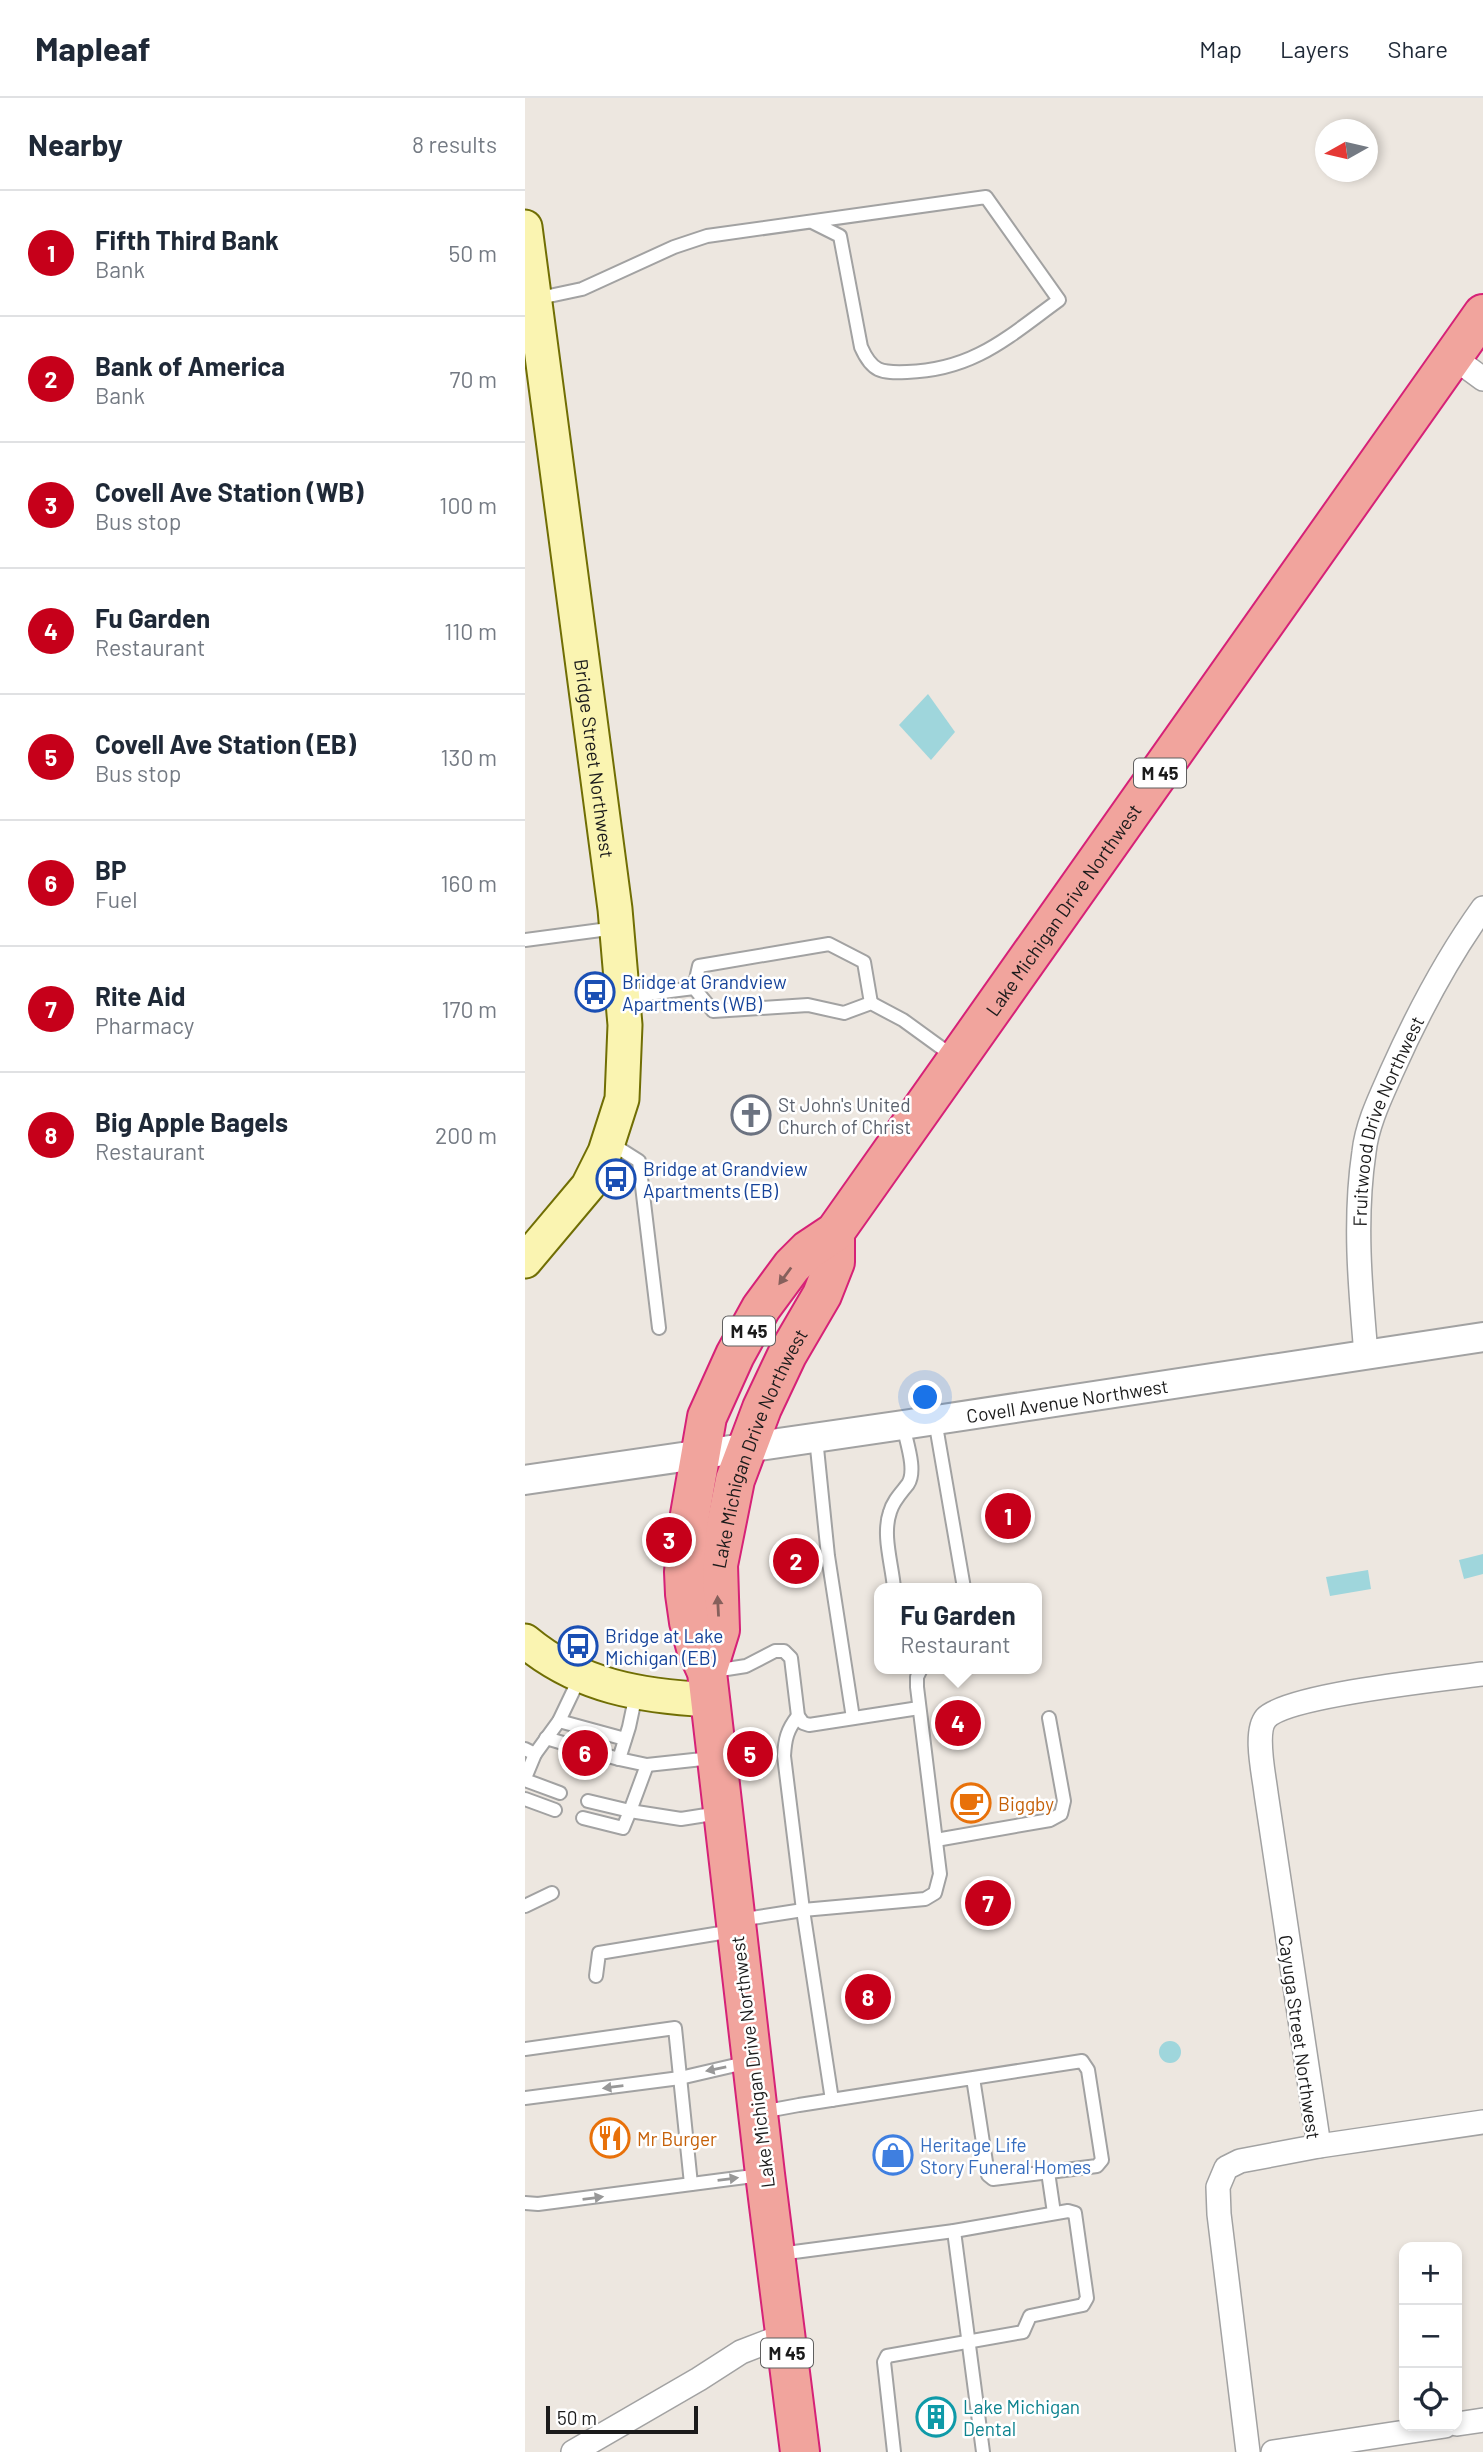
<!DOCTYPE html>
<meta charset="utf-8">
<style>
:root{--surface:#fff;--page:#f2f2f3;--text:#1f2937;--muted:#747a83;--line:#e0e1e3;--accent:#c6001a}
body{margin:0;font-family:Barlow,sans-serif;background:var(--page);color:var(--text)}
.controls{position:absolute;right:21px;bottom:21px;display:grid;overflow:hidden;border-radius:14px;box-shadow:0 4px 10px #0003}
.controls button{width:63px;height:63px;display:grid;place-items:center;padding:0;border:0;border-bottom:2px solid var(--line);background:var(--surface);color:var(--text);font:35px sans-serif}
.compass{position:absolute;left:790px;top:21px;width:63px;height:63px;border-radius:50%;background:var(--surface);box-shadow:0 4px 10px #0003;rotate:262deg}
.scale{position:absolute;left:21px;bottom:18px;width:152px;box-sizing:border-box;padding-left:7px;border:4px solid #1b1b1b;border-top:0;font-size:19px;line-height:24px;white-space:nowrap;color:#1b1b1b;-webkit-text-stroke:5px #fff;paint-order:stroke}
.you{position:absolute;left:401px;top:1300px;width:24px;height:24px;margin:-18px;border:5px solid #fff;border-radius:50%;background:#1a73e8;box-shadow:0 0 0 10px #1a73e833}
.badge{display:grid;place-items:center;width:46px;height:46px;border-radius:50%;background:var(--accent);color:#fff;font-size:23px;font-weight:700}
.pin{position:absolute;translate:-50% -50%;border:4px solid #fff;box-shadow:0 2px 7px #0006}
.popup{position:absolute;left:349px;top:1485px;width:168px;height:91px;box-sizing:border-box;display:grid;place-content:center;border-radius:14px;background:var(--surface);filter:drop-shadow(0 2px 5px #0005);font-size:23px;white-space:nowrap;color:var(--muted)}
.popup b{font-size:26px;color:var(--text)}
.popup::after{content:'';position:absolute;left:50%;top:100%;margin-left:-14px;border:14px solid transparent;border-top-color:var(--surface)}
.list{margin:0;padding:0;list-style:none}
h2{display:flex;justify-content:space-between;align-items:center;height:91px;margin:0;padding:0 28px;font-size:30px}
h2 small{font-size:23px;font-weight:400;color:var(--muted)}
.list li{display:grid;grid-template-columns:46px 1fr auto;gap:21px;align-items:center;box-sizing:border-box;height:126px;padding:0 28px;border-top:2px solid var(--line)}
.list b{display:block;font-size:26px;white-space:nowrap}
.list p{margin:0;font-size:23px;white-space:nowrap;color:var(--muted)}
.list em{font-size:23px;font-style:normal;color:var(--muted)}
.icon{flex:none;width:38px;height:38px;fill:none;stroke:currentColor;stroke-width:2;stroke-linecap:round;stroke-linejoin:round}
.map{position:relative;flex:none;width:958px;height:2354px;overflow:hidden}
header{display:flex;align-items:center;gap:42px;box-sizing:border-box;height:98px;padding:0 35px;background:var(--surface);border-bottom:2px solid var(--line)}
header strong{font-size:33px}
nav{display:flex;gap:38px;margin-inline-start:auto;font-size:24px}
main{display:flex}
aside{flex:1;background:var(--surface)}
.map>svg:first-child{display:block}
.water{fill:#9fd6dc}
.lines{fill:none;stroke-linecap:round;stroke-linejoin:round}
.service-casing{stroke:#a2a2a2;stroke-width:16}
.minor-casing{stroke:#a2a2a2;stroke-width:26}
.tertiary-casing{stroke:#a2a2a2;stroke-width:32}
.secondary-casing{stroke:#706e04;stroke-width:37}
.trunk-casing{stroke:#d62277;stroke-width:42}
.service{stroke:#fff;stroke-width:12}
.minor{stroke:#fff;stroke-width:23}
.tertiary{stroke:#fff;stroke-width:28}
.secondary{stroke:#faf4b1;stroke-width:33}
.trunk{stroke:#f1a49d;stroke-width:38}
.oneway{fill:#86605c}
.oneway2{fill:#989898}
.labels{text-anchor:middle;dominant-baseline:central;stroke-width:5;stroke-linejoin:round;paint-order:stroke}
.shield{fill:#fff;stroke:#5f5f5f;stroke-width:2}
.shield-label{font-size:18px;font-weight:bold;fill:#1b1b1b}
.street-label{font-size:19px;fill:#1b1b1b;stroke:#fff}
.transit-label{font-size:19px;fill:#164399;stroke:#fff;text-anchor:start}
.worship-label{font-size:19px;fill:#5b616d;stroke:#fff;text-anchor:start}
.food-label{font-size:19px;fill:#c56008;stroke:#fff;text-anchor:start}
.shop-label{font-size:19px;fill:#366cbe;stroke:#fff;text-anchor:start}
.culture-label{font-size:19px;fill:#0d838f;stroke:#fff;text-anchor:start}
</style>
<header>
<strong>Mapleaf</strong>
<nav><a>Map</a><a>Layers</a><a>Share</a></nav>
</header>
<main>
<aside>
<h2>Nearby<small>8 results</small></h2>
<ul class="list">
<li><span class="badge">1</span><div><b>Fifth Third Bank</b><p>Bank</p></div><em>50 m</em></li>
<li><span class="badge">2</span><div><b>Bank of America</b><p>Bank</p></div><em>70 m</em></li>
<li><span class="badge">3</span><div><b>Covell Ave Station (WB)</b><p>Bus stop</p></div><em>100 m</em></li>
<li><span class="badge">4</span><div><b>Fu Garden</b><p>Restaurant</p></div><em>110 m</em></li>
<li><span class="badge">5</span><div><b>Covell Ave Station (EB)</b><p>Bus stop</p></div><em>130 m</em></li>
<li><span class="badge">6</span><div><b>BP</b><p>Fuel</p></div><em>160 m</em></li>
<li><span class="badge">7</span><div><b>Rite Aid</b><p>Pharmacy</p></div><em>170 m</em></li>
<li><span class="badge">8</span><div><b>Big Apple Bagels</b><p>Restaurant</p></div><em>200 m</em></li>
</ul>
</aside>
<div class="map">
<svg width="958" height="2354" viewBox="0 0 958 2354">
<rect width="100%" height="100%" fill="#ede7e0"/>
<g class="water">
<polygon points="403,596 430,634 406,662 374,627"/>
<polygon points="958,1456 958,1476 939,1481 934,1462"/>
<polygon points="843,1472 846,1491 805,1498 801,1479"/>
<circle cx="645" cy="1954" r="11"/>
</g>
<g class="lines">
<g class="service-casing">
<g id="service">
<path d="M 10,201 L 57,191 L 149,149 L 182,138 L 461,99 L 534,202 C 483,239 449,272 382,274 C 356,275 347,274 336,249 L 315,138 L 287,124"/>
<polyline points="0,842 91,830"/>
<polyline points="169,890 174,868 304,846 339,864 346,905"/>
<polyline points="98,899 169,890 188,913 283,907 319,915 346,905 378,922 429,959"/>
<polyline points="84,1044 114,1063 134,1230"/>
<polyline points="410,1322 439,1490"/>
<polyline points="291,1340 303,1458 328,1620"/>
<path d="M 369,1490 C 367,1466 357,1437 365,1414 C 368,1403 376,1395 383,1386 C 392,1372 381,1343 378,1327"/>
<polyline points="189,1573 221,1568 250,1553 259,1553 266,1560 273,1618 278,1625 284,1627 394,1610"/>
<path d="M 273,1618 C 262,1632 260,1641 259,1658 L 278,1812 L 307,2002"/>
<polyline points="34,1623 100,1641"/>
<polyline points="21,1640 48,1648"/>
<polyline points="0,1651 10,1656 0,1680"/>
<polyline points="10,1656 34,1623 55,1579"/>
<polyline points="76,1656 94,1661"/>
<polyline points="122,1667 187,1660"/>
<polyline points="0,1682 35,1695"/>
<polyline points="0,1701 30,1712"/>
<polyline points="63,1703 105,1713 122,1667 94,1661 104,1629 111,1596"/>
<polyline points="58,1720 98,1730 105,1713 156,1721 194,1715"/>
<polyline points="411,1742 525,1722 536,1716 539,1703 524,1620"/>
<polyline points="0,1808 27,1795"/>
<polyline points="214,1822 278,1812 400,1801 410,1795 415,1776 392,1589 392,1579 396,1571"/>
<polyline points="71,1878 74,1855 208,1833"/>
<polyline points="0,1951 150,1930 166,2086"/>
<polyline points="0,2000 155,1980 224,1964"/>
<polyline points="236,2014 274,2007 557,1963 563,1972 577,2062 572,2068 468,2081 463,2077 448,1980"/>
<polyline points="523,2074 529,2115"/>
<polyline points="0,2105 13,2106 236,2077"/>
<polyline points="429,2133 458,2354"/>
<polyline points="254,2156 429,2133 543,2113 550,2115 562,2200 558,2207 505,2218 498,2234 362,2258 359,2264 369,2354"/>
</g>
</g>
<g class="minor-casing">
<g id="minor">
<polyline points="928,259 958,281"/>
<path id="s1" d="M 841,1256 C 835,1188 829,1121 839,1054 C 842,1026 856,998 867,973 C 892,917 922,860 958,810"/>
<path d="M 794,2048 L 741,1695 C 739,1677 729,1634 741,1620 C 763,1597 919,1581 958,1576"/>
<polyline points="932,2326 958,2322"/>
<polyline points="48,2354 174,2281 216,2254 260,2237"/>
<polyline points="723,2354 694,2116 693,2089 701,2070 715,2063 794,2048 958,2024"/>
<polyline points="748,2354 920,2328"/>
</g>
</g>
<g class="tertiary-casing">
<g id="tertiary">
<path id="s2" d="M 0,1382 L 378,1327 L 958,1239"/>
</g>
</g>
<g class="secondary-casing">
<g id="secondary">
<path id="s3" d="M 0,129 L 90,811 L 100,927 L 97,1001 L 80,1054 L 63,1088 L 0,1163"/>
<path d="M 0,1543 C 55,1589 116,1598 185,1602"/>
</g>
</g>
<g class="trunk-casing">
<g id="trunk">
<path id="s4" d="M 182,1574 L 195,1532 L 193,1467 L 210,1382 L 237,1310 L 262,1257 L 297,1197 L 310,1164 L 310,1134"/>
<path id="s5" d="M 275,2354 L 240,2076 L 183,1583 L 182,1574 L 171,1550 L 164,1524 L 160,1496 L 159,1474 L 163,1428 L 182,1319 L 210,1257 L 236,1210 L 267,1168 L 283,1152 L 310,1134 L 958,216"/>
</g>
</g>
<use href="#service" class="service"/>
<use href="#minor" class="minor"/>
<use href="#tertiary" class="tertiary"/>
<use href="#secondary" class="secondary"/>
<use href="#trunk" class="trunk"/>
</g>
<defs><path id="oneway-solid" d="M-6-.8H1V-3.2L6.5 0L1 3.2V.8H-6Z" transform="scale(1.75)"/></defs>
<g class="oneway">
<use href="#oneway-solid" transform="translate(260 1178) rotate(126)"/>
<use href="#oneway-solid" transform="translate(193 1508) rotate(-93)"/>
</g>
<g class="oneway2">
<use href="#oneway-solid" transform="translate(191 1971) rotate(168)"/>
<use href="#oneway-solid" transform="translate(88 1989) rotate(173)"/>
<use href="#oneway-solid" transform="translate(203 2081) rotate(-7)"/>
<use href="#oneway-solid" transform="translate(68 2100) rotate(-7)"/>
</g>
<defs>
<g id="bus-ring" transform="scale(2.0125)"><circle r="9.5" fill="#fff" stroke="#1a4fb4" stroke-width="1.5"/><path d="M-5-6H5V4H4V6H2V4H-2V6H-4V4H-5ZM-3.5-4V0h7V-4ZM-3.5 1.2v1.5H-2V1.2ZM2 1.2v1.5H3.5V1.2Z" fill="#1a4fb4"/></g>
<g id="church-ring" transform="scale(2.0125)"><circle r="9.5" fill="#fff" stroke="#6b7280" stroke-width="1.5"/><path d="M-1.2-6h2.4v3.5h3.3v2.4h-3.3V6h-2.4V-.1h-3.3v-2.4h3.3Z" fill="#6b7280"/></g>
<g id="cafe-ring" transform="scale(2.0125)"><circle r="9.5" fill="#fff" stroke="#e8710a" stroke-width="1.5"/><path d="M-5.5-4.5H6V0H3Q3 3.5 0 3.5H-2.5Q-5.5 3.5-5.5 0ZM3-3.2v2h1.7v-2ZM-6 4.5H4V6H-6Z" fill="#e8710a"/></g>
<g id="restaurant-ring" transform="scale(2.0125)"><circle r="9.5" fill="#fff" stroke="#e8710a" stroke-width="1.5"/><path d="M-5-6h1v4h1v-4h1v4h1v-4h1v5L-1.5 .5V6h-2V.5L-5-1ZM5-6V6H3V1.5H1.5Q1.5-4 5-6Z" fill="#e8710a"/></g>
<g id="shop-ring" transform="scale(2.0125)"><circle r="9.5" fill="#fff" stroke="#3f7fe0" stroke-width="1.5"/><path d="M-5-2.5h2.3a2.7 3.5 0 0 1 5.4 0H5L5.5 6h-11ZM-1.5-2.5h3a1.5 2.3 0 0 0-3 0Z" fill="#3f7fe0"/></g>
<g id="building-ring" transform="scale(2.0125)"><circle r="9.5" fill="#fff" stroke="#0f9aa8" stroke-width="1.5"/><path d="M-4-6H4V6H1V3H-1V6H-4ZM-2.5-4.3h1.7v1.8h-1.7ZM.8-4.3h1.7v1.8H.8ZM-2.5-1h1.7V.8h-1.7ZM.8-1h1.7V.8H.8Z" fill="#0f9aa8"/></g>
</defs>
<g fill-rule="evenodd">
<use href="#bus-ring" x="70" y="894"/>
<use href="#church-ring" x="226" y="1017"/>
<use href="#bus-ring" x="91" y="1081"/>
<use href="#bus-ring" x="53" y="1548"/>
<use href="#cafe-ring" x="446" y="1705"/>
<use href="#restaurant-ring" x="85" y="2040"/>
<use href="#shop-ring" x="368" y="2057"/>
<use href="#building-ring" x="411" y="2319"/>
</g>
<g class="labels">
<g class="shield">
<rect x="609" y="660.5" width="52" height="29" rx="5"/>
<rect x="198" y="1218.5" width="52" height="29" rx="5"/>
<rect x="236" y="2240.5" width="52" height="29" rx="5"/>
</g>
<g class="shield-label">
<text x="635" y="675">M 45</text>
<text x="224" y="1233">M 45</text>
<text x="262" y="2255">M 45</text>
</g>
<g class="street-label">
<text stroke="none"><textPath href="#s3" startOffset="536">Bridge Street Northwest</textPath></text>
<text stroke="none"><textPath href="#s5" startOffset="1670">Lake Michigan Drive Northwest</textPath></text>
<text stroke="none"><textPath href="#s1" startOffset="238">Fruitwood Drive Northwest</textPath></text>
<text stroke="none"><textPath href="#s2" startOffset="548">Covell Avenue Northwest</textPath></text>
<text stroke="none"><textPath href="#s4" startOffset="233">Lake Michigan Drive Northwest</textPath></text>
<text transform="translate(775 1939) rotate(82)">Cayuga Street Northwest</text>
<text transform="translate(227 1964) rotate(-97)">Lake Michigan Drive Northwest</text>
</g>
<g class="transit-label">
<text x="97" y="883">Bridge at Grandview<tspan x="97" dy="22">Apartments (WB)</tspan></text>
<text x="118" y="1070">Bridge at Grandview<tspan x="118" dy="22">Apartments (EB)</tspan></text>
<text x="80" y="1537">Bridge at Lake<tspan x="80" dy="22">Michigan (EB)</tspan></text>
</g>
<g class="worship-label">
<text x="253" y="1006">St John's United<tspan x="253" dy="22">Church of Christ</tspan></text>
</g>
<g class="food-label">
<text x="473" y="1705">Biggby</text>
<text x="112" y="2040">Mr Burger</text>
</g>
<g class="shop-label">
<text x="395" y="2046">Heritage Life<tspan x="395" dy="22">Story Funeral Homes</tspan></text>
</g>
<g class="culture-label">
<text x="438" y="2308">Lake Michigan<tspan x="438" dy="22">Dental</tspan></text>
</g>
</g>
</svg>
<div class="controls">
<button>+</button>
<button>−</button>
<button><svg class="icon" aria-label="locate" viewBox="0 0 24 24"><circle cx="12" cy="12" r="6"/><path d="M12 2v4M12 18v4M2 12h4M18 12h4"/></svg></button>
</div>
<svg class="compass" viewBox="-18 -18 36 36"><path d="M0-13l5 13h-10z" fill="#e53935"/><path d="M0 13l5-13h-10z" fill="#747a83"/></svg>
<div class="scale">50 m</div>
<div class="you"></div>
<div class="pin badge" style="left:483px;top:1418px">1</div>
<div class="pin badge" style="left:271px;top:1463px">2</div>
<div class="pin badge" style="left:144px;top:1442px">3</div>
<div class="pin badge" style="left:433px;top:1625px">4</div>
<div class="popup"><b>Fu Garden</b>Restaurant</div>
<div class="pin badge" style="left:225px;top:1656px">5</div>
<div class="pin badge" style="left:60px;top:1655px">6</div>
<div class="pin badge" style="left:463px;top:1805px">7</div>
<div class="pin badge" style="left:343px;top:1899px">8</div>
</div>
</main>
